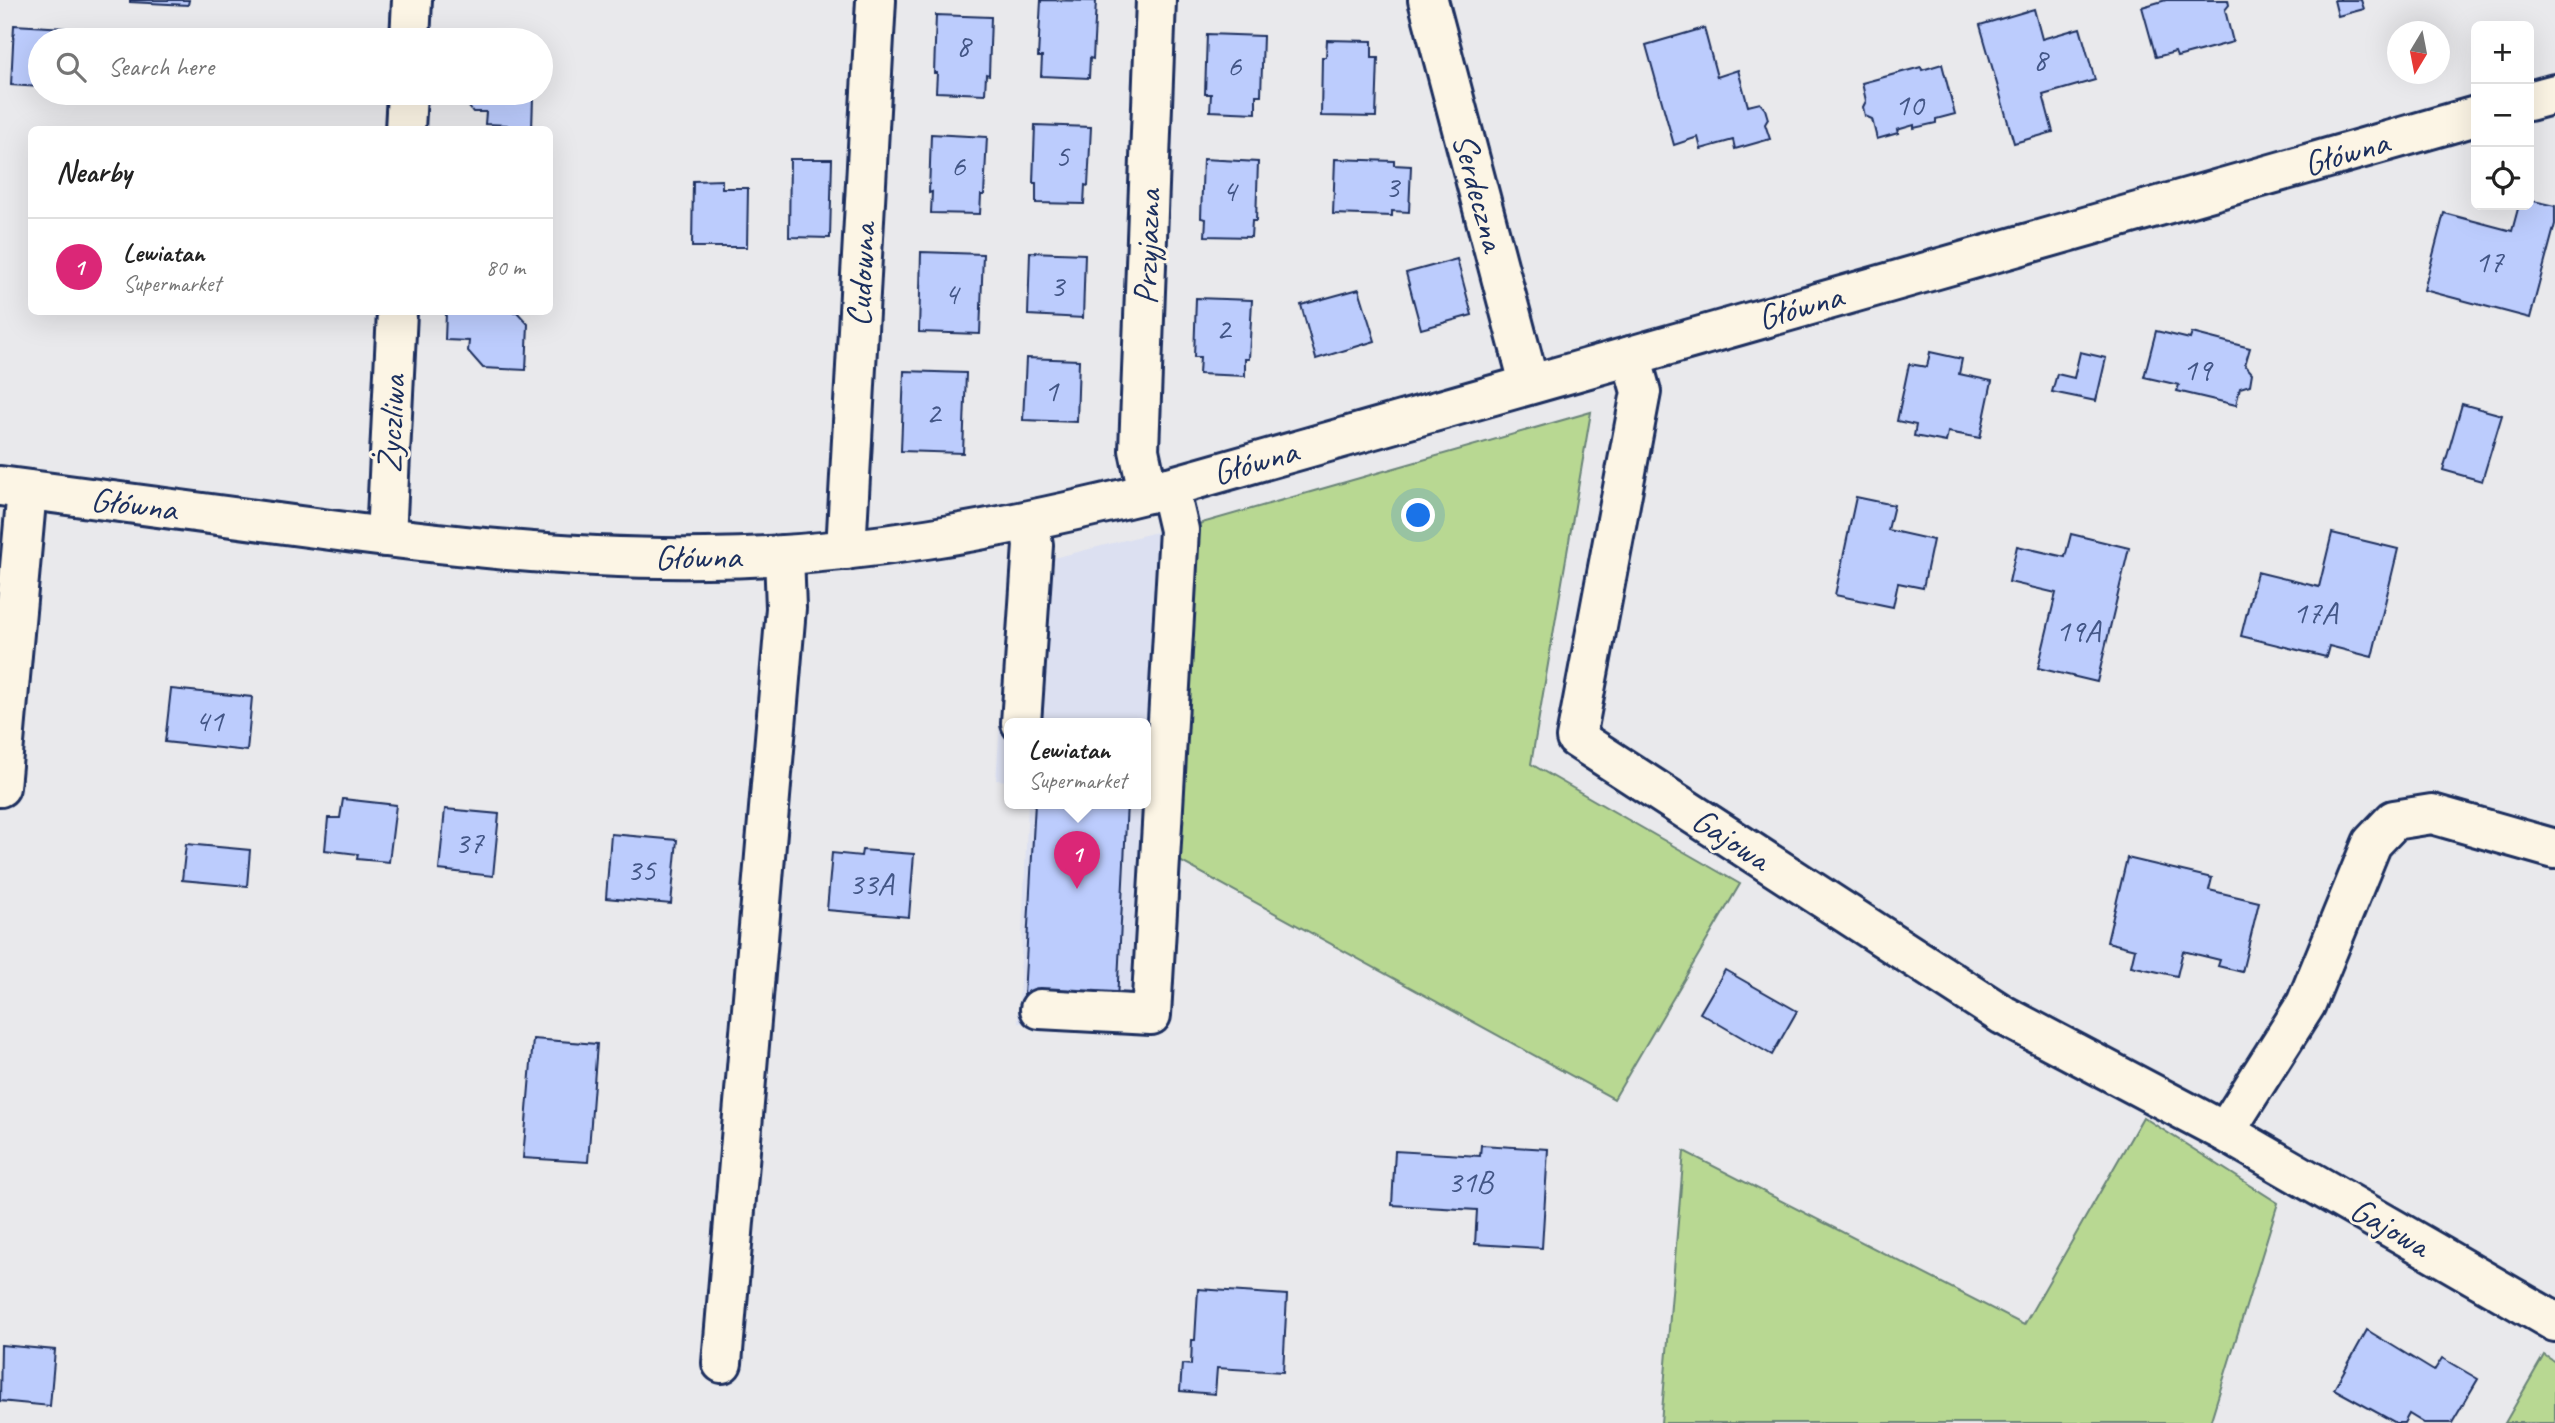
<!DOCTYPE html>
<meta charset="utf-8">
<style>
:root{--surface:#fff;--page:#f2f2f2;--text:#222;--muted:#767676;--line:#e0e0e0;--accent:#db2777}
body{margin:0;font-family:Caveat,sans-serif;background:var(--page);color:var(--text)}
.controls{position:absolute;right:21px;top:21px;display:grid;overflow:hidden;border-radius:10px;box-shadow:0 7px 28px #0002}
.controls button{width:63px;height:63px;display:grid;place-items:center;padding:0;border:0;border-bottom:2px solid var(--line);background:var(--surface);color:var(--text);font:35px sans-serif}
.compass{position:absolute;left:2387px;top:21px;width:63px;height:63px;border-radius:50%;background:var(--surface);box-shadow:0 7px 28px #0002;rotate:190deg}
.you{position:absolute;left:1419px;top:516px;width:24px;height:24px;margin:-18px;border:5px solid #fff;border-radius:50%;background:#1a73e8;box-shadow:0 0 0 10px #1a73e833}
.badge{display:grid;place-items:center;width:46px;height:46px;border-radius:50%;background:var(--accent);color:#fff;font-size:23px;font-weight:700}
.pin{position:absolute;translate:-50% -58px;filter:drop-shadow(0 2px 4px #0008)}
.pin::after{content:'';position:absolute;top:37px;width:24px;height:21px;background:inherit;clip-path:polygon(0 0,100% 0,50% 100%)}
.popup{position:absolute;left:1004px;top:718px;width:147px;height:91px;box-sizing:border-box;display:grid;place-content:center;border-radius:10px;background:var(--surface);filter:drop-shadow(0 2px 5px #0005);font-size:23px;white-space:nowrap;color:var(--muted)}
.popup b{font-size:26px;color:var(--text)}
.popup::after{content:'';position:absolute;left:50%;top:100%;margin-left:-14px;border:14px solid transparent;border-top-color:var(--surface)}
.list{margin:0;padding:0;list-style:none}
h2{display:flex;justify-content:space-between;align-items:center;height:91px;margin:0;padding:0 28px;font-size:30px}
h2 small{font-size:23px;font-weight:400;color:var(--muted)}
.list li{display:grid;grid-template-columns:46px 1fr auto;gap:21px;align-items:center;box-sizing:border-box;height:98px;padding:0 28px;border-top:2px solid var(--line)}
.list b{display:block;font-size:26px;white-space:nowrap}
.list p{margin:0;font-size:23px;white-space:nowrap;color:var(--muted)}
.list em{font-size:23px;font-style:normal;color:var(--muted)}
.icon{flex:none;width:38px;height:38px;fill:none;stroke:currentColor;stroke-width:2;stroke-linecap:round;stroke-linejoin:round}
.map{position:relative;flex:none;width:2555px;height:1423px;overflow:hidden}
.search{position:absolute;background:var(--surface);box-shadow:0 7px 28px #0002;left:28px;top:28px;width:525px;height:77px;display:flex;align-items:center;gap:18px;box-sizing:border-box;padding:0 24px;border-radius:38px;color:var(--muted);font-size:26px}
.panel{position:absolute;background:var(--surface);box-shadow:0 7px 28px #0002;left:28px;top:126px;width:525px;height:189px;border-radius:10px}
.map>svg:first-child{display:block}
.built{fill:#dce0f1}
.green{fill:#b8d892;stroke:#6a8478;stroke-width:2}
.building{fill:#bcccfd;stroke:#1b2f5e;stroke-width:2}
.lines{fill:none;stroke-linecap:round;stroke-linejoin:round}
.minor-casing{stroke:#1b2f5e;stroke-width:44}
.minor{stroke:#fcf5e5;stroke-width:38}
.labels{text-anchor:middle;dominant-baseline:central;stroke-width:6;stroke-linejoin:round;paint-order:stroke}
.number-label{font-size:32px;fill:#435686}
.street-label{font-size:35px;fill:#1b2f5e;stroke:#fcf5e5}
</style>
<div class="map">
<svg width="2555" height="1423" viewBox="0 0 2555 1423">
<rect width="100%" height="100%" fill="#e9e9ec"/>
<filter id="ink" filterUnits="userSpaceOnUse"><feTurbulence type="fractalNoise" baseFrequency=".0143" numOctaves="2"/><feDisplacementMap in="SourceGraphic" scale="14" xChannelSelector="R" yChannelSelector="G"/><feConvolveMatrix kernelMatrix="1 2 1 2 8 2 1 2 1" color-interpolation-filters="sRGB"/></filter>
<g filter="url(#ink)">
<polygon class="built" points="1168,529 1141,1032 1018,1023 1028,803 1145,803 1145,723 1009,723 1009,781 996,780 1011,569"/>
<g class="green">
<polygon points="1591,412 1531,764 1740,884 1614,1099 1178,860 1195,525"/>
<polygon points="2143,1117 2278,1203 2210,1423 1661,1423 1684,1151 2024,1325"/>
<polygon points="2544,1355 2555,1362 2555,1423 2505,1423"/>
</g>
<g class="building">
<polygon points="130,0 189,0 188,5 130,2"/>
<polygon points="1041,0 1096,1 1093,59 1090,58 1089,78 1041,76 1042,57 1038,57"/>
<polygon points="2166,0 2228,0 2229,5 2225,10 2233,42 2177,57 2175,52 2156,57 2142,7"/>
<polygon points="2334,0 2361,0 2364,9 2338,16"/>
<polygon points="2034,9 2042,39 2080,28 2095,80 2043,95 2053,132 2014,143 1980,25"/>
<polygon points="936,15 991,17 989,75 986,74 985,94 936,92 937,73 934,73"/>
<polygon points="14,25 83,29 83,40 40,40 40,87 11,85"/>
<polygon points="1704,28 1717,77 1738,70 1748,106 1760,103 1765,109 1768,119 1765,124 1770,139 1735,149 1733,140 1701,149 1698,137 1674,145 1646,45"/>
<polygon points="1207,34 1263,36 1261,95 1256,95 1256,113 1210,111 1211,94 1205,94"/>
<polygon points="1327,40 1372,41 1372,58 1378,58 1376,117 1321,116 1322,57 1326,57"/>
<polygon points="1942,64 1955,114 1936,119 1936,123 1914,128 1914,125 1897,130 1898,133 1877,139 1872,119 1865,116 1863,107 1866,101 1862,83 1921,67 1922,70"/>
<polygon points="465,93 532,93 533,97 532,130 507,130 507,125 485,124 486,112 473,112 465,102"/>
<polygon points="1035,125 1091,127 1088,186 1085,185 1084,204 1036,203 1036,183 1033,183"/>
<polygon points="931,134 987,137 984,195 981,195 980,214 931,213 932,192 929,193"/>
<polygon points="790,159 832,159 830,238 789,237"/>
<polygon points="1203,159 1258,162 1256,221 1252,221 1251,237 1205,236 1206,219 1201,218"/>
<polygon points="1335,159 1394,161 1394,165 1411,166 1409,212 1392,211 1392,216 1333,214"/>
<polygon points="722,180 722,188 748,188 747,247 692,247 693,181"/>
<polygon points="2529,200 2555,206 2555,224 2530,318 2424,290 2444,213 2512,231 2519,205 2529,205"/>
<polygon points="921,252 983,254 980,334 919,332"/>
<polygon points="1030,252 1085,254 1083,318 1028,315"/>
<polygon points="1457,259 1472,315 1421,329 1406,273"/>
<polygon points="1359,289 1375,341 1316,359 1301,305"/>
<polygon points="1196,298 1252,300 1249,359 1245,359 1245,376 1199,374 1200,357 1194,357"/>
<polygon points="446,312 517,312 528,324 526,370 483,368 468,351 469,341 445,340"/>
<polygon points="2156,331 2190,339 2192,333 2250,348 2245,365 2252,373 2250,385 2240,388 2236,405 2177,391 2179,385 2144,377"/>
<polygon points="1930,352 1962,359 1959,374 1992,381 1980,438 1948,432 1946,442 1914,436 1916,425 1897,421 1909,364 1927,367"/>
<polygon points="2080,352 2106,358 2096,401 2052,392 2057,374 2074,378"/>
<polygon points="1026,358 1079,360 1077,422 1023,420"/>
<polygon points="904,371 966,373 963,453 901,451"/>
<polygon points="2462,404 2502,415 2482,481 2443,470"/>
<polygon points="1856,497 1894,505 1888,530 1933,540 1923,588 1898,583 1893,607 1835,595"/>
<polygon points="2332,533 2398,549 2372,657 2329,646 2326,657 2241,636 2257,572 2319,587"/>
<polygon points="2071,534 2129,548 2097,682 2038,668 2056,593 2009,582 2017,546 2065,557"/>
<polygon points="171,689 252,697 247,751 165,742"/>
<polygon points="343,799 396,805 389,862 357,859 358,854 325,850 328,818 340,818"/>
<polygon points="1035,803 1127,803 1117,1001 1024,996"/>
<polygon points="445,809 499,814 493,876 439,870"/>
<polygon points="611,834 677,840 671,904 606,898"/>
<polygon points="186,844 250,850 247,886 182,880"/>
<polygon points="862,850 914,854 909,917 827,910 832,853 861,856"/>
<polygon points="2127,858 2212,878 2209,890 2259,902 2242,972 2218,966 2220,960 2183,951 2177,976 2131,966 2135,949 2107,942"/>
<polygon points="1725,970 1797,1011 1772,1055 1700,1013"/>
<polygon points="533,1039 597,1044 588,1162 523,1158"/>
<polygon points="1481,1145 1548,1149 1542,1248 1475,1244 1477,1210 1392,1205 1395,1151 1480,1156"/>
<polygon points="1198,1289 1287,1295 1283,1372 1217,1368 1215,1394 1180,1391 1182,1364 1191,1365 1192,1340 1195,1340"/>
<polygon points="2367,1330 2434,1371 2442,1358 2478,1379 2452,1423 2424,1423 2409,1414 2404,1423 2396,1423 2334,1389"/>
<polygon points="1,1345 55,1350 50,1406 0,1401"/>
</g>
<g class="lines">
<g class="minor-casing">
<g id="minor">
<polyline points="1428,0 1529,383"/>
<polyline points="410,40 412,0"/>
<polyline points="2529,101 2555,94"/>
<polyline points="405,130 407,93"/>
<polyline points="1631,356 1641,392 1576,738 2003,1015 2225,1132 2555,1322"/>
<path d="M 0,486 C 100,500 200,513 300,526 C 435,544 569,560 706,558 C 856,557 1002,529 1148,493 L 2476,116"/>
<polyline points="1148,493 1139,450 1156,0"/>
<polyline points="386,537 397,312"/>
<polyline points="846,550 876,0"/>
<polyline points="1021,723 1033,545 1029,521"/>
<polyline points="0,787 27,490"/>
<polyline points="1040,1009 1151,1015 1179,530 1169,487"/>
<polyline points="2225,1132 2306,1004 2372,843 2394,820 2432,814 2555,849"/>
<polyline points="722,1363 786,608 784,555"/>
</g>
</g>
<use href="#minor" class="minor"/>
</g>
</g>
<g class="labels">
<g class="number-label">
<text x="963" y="45">8</text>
<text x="2040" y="59">8</text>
<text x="1234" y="65">6</text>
<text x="1909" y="104">10</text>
<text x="1062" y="155">5</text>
<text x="958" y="165">6</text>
<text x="1392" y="186">3</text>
<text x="1229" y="190">4</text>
<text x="2489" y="261">17</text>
<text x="1057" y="285">3</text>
<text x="951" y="293">4</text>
<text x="1223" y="328">2</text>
<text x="2197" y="369">19</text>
<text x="1051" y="390">1</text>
<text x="933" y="412">2</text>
<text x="2315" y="612">17A</text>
<text x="2078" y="630">19A</text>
<text x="209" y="720">41</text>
<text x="469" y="842">37</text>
<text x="641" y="869">35</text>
<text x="871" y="883">33A</text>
<text x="1470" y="1181">31B</text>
</g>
<g class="street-label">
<text transform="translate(2346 153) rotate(-16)">Główna</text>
<text transform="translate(1479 192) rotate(75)">Serdeczna</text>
<text transform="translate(1147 247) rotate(-88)">Przyjazna</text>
<text transform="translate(861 275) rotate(-87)">Cudowna</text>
<text transform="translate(1800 307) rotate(-16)">Główna</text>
<text transform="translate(391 424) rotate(-87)">Życzliwa</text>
<text transform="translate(1255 462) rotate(-16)">Główna</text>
<text transform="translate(134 504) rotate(7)">Główna</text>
<text transform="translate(698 557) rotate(-1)">Główna</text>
<text transform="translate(1731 839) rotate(33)">Gajowa</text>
<text transform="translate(2390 1227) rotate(30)">Gajowa</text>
</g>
</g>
</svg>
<div class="controls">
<button>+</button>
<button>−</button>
<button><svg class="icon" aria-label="locate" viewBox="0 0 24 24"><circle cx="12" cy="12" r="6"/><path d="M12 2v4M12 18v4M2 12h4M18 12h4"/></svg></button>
</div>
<svg class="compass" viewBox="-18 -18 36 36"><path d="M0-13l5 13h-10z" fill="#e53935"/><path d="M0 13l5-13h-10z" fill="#767676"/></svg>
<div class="you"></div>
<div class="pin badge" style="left:1077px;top:889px">1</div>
<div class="popup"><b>Lewiatan</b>Supermarket</div>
<div class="search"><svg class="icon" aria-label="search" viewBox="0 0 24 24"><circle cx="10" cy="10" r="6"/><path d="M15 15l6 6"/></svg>Search here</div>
<section class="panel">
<h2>Nearby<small></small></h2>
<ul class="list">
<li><span class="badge">1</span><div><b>Lewiatan</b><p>Supermarket</p></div><em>80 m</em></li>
</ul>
</section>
</div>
